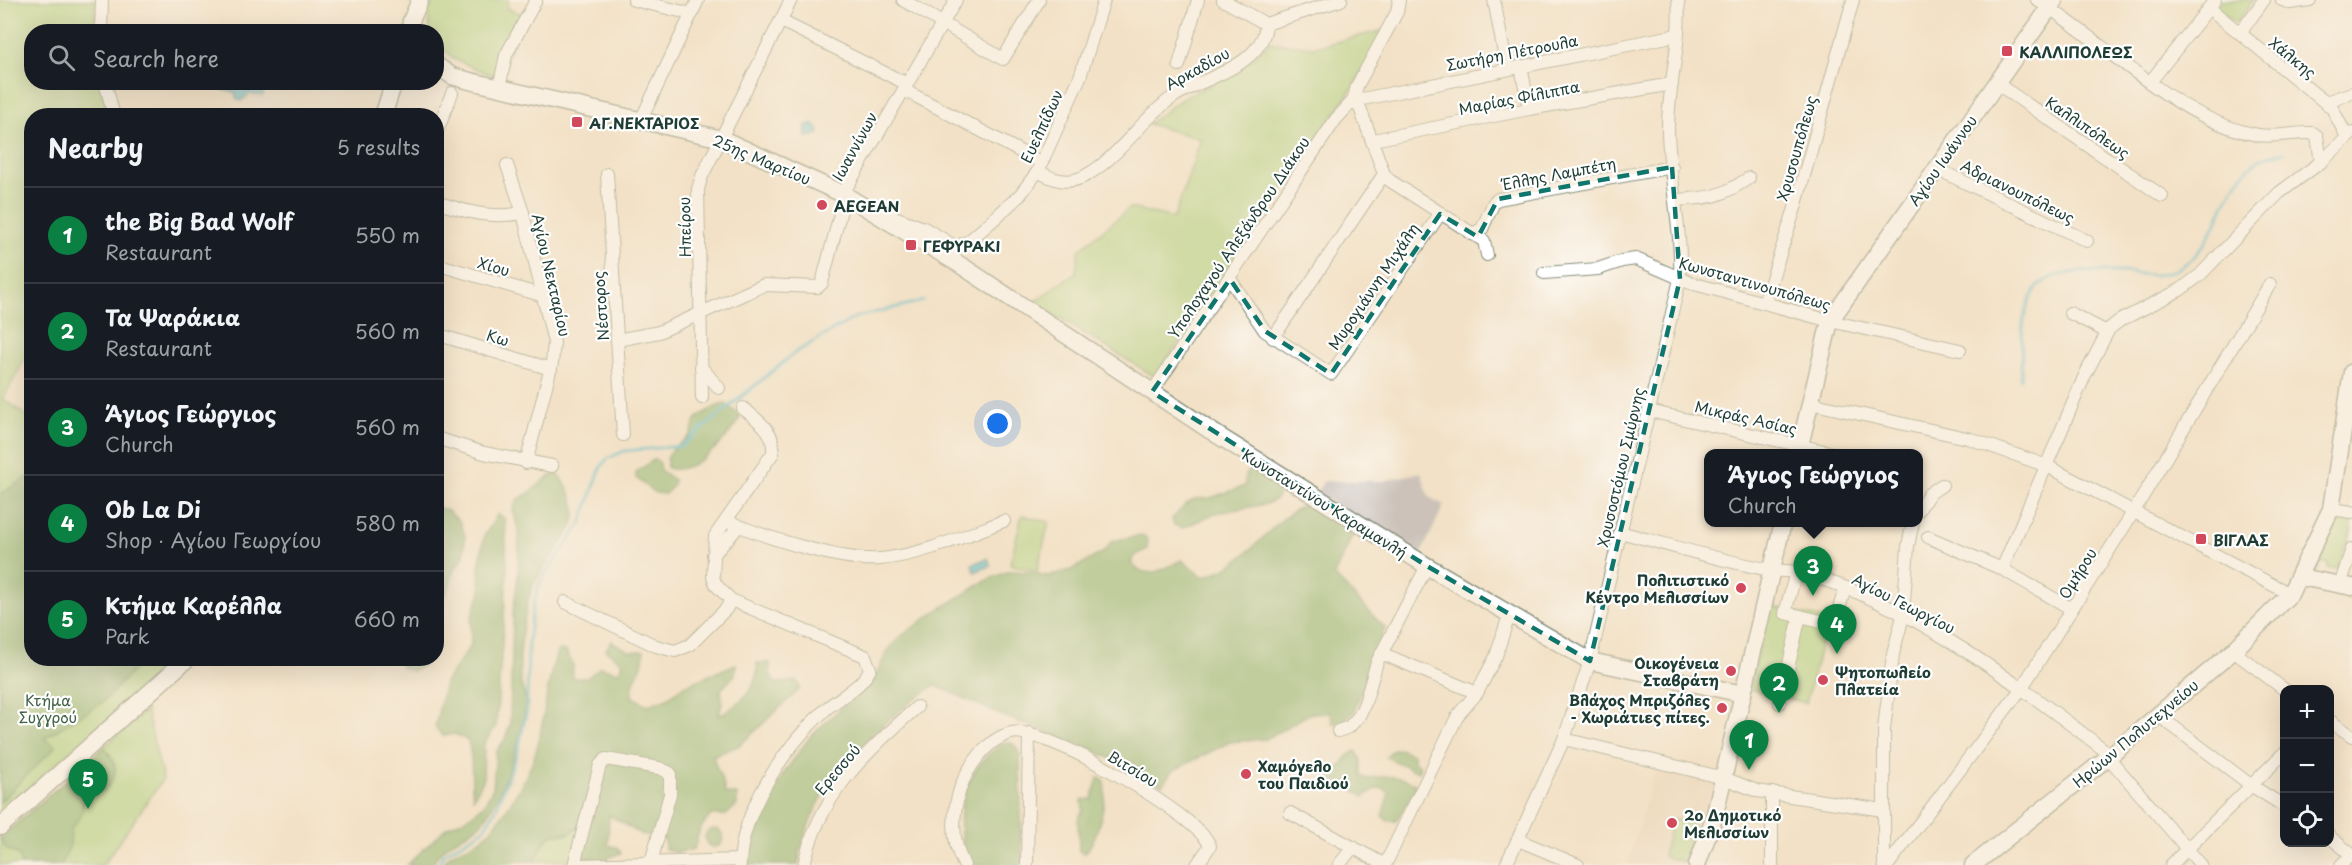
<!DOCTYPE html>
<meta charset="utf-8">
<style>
:root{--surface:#171b24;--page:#20242c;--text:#f1f3f6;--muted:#9ea1a6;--line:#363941;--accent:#0b8043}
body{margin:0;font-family:"Playpen Sans",sans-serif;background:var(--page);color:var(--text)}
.controls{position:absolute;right:18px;bottom:18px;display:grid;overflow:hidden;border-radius:12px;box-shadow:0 6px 24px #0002}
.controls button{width:54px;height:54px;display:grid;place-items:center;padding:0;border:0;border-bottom:2px solid var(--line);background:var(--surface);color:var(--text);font:30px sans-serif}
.you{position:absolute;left:998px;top:424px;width:21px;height:21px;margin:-15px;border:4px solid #fff;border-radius:50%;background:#1a73e8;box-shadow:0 0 0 9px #1a73e833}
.badge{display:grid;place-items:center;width:39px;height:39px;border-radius:50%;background:var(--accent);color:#fff;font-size:20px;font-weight:700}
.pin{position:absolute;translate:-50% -50px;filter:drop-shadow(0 2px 3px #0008)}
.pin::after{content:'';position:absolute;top:32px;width:21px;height:18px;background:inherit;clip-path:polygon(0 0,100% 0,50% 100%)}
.popup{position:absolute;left:1704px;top:449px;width:219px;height:78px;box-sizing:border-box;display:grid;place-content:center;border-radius:12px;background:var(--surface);filter:drop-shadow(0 2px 4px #0005);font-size:20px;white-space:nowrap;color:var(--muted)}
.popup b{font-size:22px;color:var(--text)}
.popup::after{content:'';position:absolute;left:50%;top:100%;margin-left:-12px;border:12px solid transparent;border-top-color:var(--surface)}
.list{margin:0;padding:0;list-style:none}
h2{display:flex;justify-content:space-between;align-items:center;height:78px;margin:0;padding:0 24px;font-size:26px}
h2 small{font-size:20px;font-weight:400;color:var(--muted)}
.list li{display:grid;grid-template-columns:39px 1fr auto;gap:18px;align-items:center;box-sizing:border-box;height:96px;padding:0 24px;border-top:2px solid var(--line)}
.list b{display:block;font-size:22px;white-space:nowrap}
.list p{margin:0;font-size:20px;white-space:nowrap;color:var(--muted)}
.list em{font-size:20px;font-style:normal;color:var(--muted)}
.icon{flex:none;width:33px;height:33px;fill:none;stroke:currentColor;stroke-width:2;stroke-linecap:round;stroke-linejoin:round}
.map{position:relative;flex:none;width:2352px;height:865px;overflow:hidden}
.search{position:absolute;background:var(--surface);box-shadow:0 6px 24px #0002;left:24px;top:24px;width:420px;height:66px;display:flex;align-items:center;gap:15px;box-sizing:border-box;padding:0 21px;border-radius:24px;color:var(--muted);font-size:22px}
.panel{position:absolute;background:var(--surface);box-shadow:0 6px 24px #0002;left:24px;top:108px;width:420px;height:558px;border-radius:24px}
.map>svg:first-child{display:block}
.built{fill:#ead3b8}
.industrial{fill:#ccc2b9}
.green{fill:#a9d27d;stroke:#648858;stroke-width:1.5}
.forest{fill:#86b46c;stroke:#527850;stroke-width:1.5}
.water{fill:#4db7ca;stroke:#367a7f;stroke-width:1.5}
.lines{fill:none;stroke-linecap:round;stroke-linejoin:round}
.stream{stroke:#4db7ca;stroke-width:3}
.street-casing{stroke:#888f7d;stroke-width:14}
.secondary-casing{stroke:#888f7d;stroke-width:19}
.street{stroke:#fff;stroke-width:12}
.secondary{stroke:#fff;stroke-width:16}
.marked{fill:none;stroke:#0f766e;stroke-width:4.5;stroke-dasharray:12 8;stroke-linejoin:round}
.poi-dot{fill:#d1495b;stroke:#fff;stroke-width:2}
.labels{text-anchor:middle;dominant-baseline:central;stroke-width:4.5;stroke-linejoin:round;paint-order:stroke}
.poi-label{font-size:15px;font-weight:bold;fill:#1f3d34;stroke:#fff;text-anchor:start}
.street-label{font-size:15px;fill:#1f3d34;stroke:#fff}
.park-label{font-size:15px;fill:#426246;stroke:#fff}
</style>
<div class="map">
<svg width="2352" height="865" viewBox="0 0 2352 865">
<rect width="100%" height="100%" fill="#fff"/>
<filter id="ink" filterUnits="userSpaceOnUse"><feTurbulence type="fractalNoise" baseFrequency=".0167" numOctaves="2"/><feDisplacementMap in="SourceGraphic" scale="12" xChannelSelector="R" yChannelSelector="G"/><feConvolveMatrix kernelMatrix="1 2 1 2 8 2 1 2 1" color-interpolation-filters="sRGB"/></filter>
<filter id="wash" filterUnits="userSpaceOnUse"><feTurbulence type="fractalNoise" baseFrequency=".008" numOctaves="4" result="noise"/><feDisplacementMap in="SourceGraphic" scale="24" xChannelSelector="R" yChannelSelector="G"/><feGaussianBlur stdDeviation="1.35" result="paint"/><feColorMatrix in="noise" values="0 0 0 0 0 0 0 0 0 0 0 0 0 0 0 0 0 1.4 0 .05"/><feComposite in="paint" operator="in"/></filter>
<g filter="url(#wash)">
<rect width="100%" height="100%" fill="#f2e1c6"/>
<polygon class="built" points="1656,768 1717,780 1692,865 1627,865"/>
<polygon class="industrial" points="1421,472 1429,497 1444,505 1420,556 1316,493 1324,481 1384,481"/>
<g class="green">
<polygon points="0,0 95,0 95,31 32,32 32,82 101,83 110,115 32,116 31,348 3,399 31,419 32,658 176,659 0,814"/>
<polygon points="433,0 508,0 508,9 525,15 498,78 456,60 437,44 436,32 430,32 428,14"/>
<polygon points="2221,0 2254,0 2236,23 2216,7"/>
<polygon points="1385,30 1353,87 1155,377 1034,302 1076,272 1079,250 1130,208 1174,218 1201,139 1148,124 1186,96 1238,72 1269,42 1315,47"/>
<polygon points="2331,513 2352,516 2352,529 2338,567 2328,569 2328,563 2320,563 2319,569 2308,568"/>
<polygon points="1022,515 1049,522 1037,571 1010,564"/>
<polygon points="1770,606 1827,620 1806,703 1749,689"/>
<polygon points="146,710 163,779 103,865 0,865 0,838"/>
<polygon points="1673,819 1694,824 1684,862 1663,856"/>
<polygon points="581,825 572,860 535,861 545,842 552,834 569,834"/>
</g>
<g class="forest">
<path d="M 724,403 L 741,416 C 728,438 695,476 667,468 C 664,450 679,447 690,435 C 693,431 693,426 695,421 C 701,412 715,408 724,403 Z"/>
<polygon points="655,459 660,463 660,470 674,480 672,487 665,494 655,493 636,478 636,472"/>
<polygon points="1253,467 1276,480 1280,489 1276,499 1267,504 1216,513 1182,528 1174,525 1172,519 1186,504 1195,499 1210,498 1245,486 1246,475"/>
<path d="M 557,473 C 592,519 570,528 544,568 C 540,574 534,581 532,588 C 524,611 517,659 521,683 C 522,688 524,692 525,696 C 528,724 503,790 488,814 C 475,837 445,836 432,865 L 407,865 L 446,828 L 467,818 L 484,805 L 493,788 L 496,752 L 505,739 L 510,724 L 513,612 L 518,577 L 519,533 L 513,509 L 518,499 C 536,492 539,480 557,473 Z"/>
<polygon points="31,476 32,658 144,659 103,702 44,738 56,746 0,802 0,494"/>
<path d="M 1305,504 L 1322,504 L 1356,528 L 1334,575 L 1385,628 L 1354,712 L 1344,721 L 1333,724 L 1330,713 L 1311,713 L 1266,739 L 1230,742 L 1172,771 L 1162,785 L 1094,750 L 1001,715 L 935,685 C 874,726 808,789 798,865 L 746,865 L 754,830 L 784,773 L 809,738 L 876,675 L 888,650 L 900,637 L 933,613 L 987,580 L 1010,571 L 1030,572 L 1048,576 L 1071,570 L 1104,552 L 1112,541 L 1143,535 L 1148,540 L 1147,549 L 1136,555 L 1131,563 C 1147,582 1164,568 1182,560 L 1202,577 C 1249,566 1265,525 1305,504 Z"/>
<polygon points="437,507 448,511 460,522 465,536 464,556 454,570 449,588 441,602 441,617 437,621"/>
<path d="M 498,514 L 505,519 L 507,575 L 496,726 L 484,744 L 483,781 L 473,798 C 470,778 474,760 468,741 L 455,734 L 443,736 L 435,727 L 445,682 L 471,645 L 471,619 L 481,591 L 479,569 L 484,536 Z"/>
<path d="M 611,641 L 629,651 L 644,651 C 644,674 632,673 632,697 L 648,705 L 667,698 L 684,686 L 736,664 L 735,675 L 721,689 L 722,702 L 719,716 C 739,705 760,687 757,663 L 770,663 L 770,673 L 775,683 L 797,681 L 800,689 L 740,745 L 713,756 C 716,771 725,780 725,794 L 737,794 L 737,805 L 726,815 L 711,815 L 700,829 L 694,849 L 676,853 L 665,849 L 665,839 L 641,834 L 609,815 L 608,845 L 618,848 L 621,853 C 607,859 597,862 582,856 L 586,833 L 596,806 L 586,804 C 580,829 578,834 552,834 L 545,841 L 535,861 L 515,861 L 501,865 L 443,865 C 450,848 472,848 484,837 C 501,821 513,800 524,780 C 547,740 542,692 558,650 L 566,651 L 573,665 L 573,678 L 587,678 L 600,667 L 619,672 L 623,663 L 606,650 Z"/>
<polygon points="397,659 429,659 424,666 412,671 401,667"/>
<path d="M 1004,742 C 1014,742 1016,746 1020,755 L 1022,865 L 968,865 C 952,817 960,772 1004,742 Z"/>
<path d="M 104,747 C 118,763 120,776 104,791 L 93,790 L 85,797 L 81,816 L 71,829 L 70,845 L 61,865 L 21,865 L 19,855 L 6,849 L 0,838 Z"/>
<polygon points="1399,749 1413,754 1413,760 1420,766 1418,772 1386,757 1391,751"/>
<path d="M 1356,751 L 1361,759 L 1361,776 L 1368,779 C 1383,774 1402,776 1415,784 L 1415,791 L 1396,821 L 1388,821 L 1382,816 L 1389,793 L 1383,788 L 1375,789 L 1364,797 L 1343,783 L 1331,781 L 1332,769 L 1341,766 L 1348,755 Z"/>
<path d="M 1098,778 L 1103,779 C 1110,794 1096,842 1085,853 L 1079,851 L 1078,819 L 1083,810 L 1082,800 L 1092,799 Z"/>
<circle cx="714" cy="838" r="9"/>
</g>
<g class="water">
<polygon points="223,83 223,82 265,83 263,96 250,94 241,101 237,99 234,92 222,90"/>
<polygon points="812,123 819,130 819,134 806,138 805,126"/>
<polygon points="988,558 991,566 975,572 972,564"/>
</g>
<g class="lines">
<g class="stream">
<path d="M 2021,379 C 2023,349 2017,310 2039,286 C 2055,269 2097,271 2119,272 C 2136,272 2157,279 2173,271 C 2223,249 2217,184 2262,158 C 2268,155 2277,154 2284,152"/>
<polyline points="438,865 443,854 483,830 495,811 517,754 527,711 528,643 533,606 540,582 581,524 601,467 607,459 624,451 681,446 796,352 856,317 923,301"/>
</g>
</g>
</g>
<g filter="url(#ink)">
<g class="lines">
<g class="street-casing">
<g id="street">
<polyline points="634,0 692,14"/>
<polyline points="903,0 1003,59 1039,0"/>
<polyline points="1223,0 1266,24"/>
<polyline points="1494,0 1507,69"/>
<path d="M 2037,0 C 2105,42 2178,121 2258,135 C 2275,138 2295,132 2313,133 L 2317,136 L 2321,162"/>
<polyline points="2282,0 2290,3 2310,0"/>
<polyline points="2209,8 2332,108 2347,137"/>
<polyline points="781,21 907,84"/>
<polyline points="1266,24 1341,0"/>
<polyline points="101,32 102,0"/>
<polyline points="2240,33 2264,0"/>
<polyline points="1179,65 1198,0"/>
<polyline points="1521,66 1529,109"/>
<polyline points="105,82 114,116"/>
<polyline points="2150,82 2215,0"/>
<polyline points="1996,83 2162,196"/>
<polyline points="499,88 506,55 536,0"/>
<polyline points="904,90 1042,163"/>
<polyline points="1353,101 1360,108 1384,174 1389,180 1484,241 1487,255"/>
<polyline points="1353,101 1357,86 1397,12 1399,0"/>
<polyline points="2326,102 2352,93"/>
<polyline points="641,120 698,0"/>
<polyline points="436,134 452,93"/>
<polyline points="1373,140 1529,109 1672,84"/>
<polyline points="507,165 523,213 554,342 552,363 526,463"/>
<polyline points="1935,168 2087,241"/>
<path d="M 1038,171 C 1053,180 1068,185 1085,176 C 1119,158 1141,119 1173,97 C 1203,77 1263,67 1266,24"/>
<polyline points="607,174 623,435"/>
<path d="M 1676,200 C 1712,197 1717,199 1749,178"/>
<path d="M 436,202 C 467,212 490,219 523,213"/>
<polyline points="884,213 924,228 956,247 969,241 993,220 1020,195 1038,171 1080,77 1104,0"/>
<polyline points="1472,234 1482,229 1494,202 1498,199 1672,167"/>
<polyline points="436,264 544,296"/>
<polyline points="1544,273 1598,269 1622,261 1636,259 1691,283 1830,321 1960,350"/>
<polyline points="1230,279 1265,331 1331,374 1440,214"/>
<polyline points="1764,303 1795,208 1853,0"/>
<polyline points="2070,313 2107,332"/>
<polyline points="436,334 551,369"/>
<polyline points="1273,338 1384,174"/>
<polyline points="617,340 659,332 764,285 818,287 822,283 847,187 956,0"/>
<polyline points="701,367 719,388"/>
<polyline points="1152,392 1336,119 1353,101 1677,35"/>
<polyline points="702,398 698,189 702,176 791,0"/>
<polyline points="1810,403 1971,439 2047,466 2290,594"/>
<polyline points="1649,411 1837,454"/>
<polyline points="436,438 484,453 552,466"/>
<polyline points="2331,509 2352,512"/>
<polyline points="1918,511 1929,494 1942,485"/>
<path d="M 728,521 C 763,537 843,562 880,559 C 923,555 964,536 1004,521"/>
<path d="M 1620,532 C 1670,545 1720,561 1771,570 C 1781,572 1792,570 1802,573 C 1911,603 2022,687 2111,755"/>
<polyline points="1928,537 2002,569 2072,609"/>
<polyline points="713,555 739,526"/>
<polyline points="2002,569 2085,375 2109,329 2119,321 2180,290 2200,275 2279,193 2321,162 2352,133"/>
<polyline points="1796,572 1785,613 1800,616"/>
<polyline points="2340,585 2352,549"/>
<polyline points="565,602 656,646 675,651 690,645 726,609 731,600"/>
<polyline points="2233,651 2285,690"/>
<polyline points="1383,654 1477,693"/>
<polyline points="1780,703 1800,616 1834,624 1845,589"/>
<polyline points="2158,715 2252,786 2284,806"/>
<polyline points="2330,721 2352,736"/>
<polyline points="1338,731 1349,727 1359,716 1365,703 1377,662 1427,566"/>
<polyline points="1564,739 1724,778 1757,791 1883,810"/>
<polyline points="2108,757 2201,865"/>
<polyline points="1772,793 1772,865"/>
<polyline points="1290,813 1385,865"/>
<polyline points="2330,837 2352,855"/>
<polyline points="1518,840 1578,865"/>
<polyline points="574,865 600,765 606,759 659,768 670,773 670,794 651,862"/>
<polyline points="581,865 740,860"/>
<path d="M 740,865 C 741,810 786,745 826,709 C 840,697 863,686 870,669 L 865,656 L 731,600 L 716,585 L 713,577 L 715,536 L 773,453 C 775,430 759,422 743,408"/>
<path d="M 804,865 C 819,794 865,754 917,707"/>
<path d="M 964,865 C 951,841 952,815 960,789 C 967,768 987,739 1011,733 C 1041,724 1201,817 1210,846 L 1197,865"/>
<polyline points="1027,865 1029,733"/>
<polyline points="1339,865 1353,847"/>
<polyline points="1385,865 1458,715 1477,693 1496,656 1509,615"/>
<path d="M 1506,865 L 1564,739 L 1590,661 L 1680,279 C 1682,229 1670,182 1668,133 C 1667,88 1682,44 1678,0"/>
<polyline points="1884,865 1884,729 1893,654 1903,616 1908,546 1913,522"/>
<polyline points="1888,865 2021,689 2134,511 2270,284"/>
<polyline points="2171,865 2284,753"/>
<polyline points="2341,865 2352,855"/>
</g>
</g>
<g class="secondary-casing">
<g id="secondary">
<polyline points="410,32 411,21 420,0"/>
<polyline points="436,65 452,76 470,81 722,139 845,195 962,266 1211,431 1427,566 1590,661 1743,694"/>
<polyline points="383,116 394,82"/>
<polyline points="1798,454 1830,321 2055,0"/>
<polyline points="2300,577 2352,587"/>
<polyline points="0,827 188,658"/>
<polyline points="1697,865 1714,818 1783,522"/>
<polyline points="1973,865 2111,755 2233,651 2290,594 2331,509 2352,372"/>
</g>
</g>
<use href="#street" class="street"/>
<use href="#secondary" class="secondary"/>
</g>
</g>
<path d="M0 0H2352V865H0ZM 1672,167 L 1680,279 L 1590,661 L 1427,566 L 1152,392 L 1230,279 L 1265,331 L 1331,374 L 1440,214 L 1478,237 L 1498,199 Z" fill="#f2e1c6" fill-opacity=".55" fill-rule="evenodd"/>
<path class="marked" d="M 1672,167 L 1680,279 L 1590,661 L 1427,566 L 1152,392 L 1230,279 L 1265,331 L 1331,374 L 1440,214 L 1478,237 L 1498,199 Z"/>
<g class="poi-dot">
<rect x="2001" y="45" width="12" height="12" rx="3"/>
<rect x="571" y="116" width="12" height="12" rx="3"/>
<circle cx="822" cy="205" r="6"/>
<rect x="905" y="239" width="12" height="12" rx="3"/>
<rect x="2195" y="533" width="12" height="12" rx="3"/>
<circle cx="1741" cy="588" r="6"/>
<circle cx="1731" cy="671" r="6"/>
<circle cx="1823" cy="680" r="6"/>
<circle cx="1722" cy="708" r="6"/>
<circle cx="1246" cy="774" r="6"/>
<circle cx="1672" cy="823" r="6"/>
</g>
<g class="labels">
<g class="poi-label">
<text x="2019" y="51">ΚΑΛΛΙΠΟΛΕΩΣ</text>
<text x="589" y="122">ΑΓ.ΝΕΚΤΑΡΙΟΣ</text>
<text x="834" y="205">AEGEAN</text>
<text x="923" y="245">ΓΕΦΥΡΑΚΙ</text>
<text x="2213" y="539">ΒΙΓΛΑΣ</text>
<text x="1729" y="579" text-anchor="end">Πολιτιστικό<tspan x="1729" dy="17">Κέντρο Μελισσίων</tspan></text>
<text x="1719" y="662" text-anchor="end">Οικογένεια<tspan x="1719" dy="17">Σταβράτη</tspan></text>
<text x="1835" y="671">Ψητοπωλείο<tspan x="1835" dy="17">Πλατεία</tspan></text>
<text x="1710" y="699" text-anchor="end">Βλάχος Μπριζόλες<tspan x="1710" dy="17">- Χωριάτιες πίτες.</tspan></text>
<text x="1258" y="765">Χαμόγελο<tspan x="1258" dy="17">του Παιδιού</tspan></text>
<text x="1684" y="814">2ο Δημοτικό<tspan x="1684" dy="17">Μελισσίων</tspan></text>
</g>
<g class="street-label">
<text transform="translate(1512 52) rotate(-11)">Σωτήρη Πέτρουλα</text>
<text transform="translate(2293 57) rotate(39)">Χάλκης</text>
<text transform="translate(1197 68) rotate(-29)">Αρκαδίου</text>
<text transform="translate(1519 97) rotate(-11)">Μαρίας Φίλιππα</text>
<text transform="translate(1041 126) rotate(-65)">Ευελπίδων</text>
<text transform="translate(2088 127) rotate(34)">Καλλιπόλεως</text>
<text transform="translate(854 146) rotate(-61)">Ιωαννίνων</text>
<text transform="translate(1796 148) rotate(-74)">Χρυσουπόλεως</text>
<text transform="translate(762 159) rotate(23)">25ης Μαρτίου</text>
<text transform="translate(1942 160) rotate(-55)">Αγίου Ιωάννου</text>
<text transform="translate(1559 173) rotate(-11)">Έλλης Λαμπέτη</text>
<text transform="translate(2018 191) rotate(26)">Αδριανουπόλεως</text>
<text transform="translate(684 227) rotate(-91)">Ηπείρου</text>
<text transform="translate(1238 237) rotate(-56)">Υπολοχαγού Αλεξάνδρου Διάκου</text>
<text transform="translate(494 266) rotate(16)">Χίου</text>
<text transform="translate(552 275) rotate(77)">Αγίου Νεκταρίου</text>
<text transform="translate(1755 283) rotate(16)">Κωνσταντινουπόλεως</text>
<text transform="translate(1373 286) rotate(-56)">Μυρογιάννη Μιχάλη</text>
<text transform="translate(600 306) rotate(-94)">Νέστορος</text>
<text transform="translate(498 337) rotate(17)">Κω</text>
<text transform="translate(1746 417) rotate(13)">Μικράς Ασίας</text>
<text transform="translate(1620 467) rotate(-77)">Χρυσοστόμου Σμύρνης</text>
<text transform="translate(1325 503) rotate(32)">Κωνσταντίνου Καραμανλή</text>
<text transform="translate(2077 573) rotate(-58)">Ομήρου</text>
<text transform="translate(1904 603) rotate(27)">Αγίου Γεωργίου</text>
<text transform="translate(2135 733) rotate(-40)">Ηρώων Πολυτεχνείου</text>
<text transform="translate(1133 768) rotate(31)">Βιτσίου</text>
<text transform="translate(837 769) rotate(-50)">Ερεσσού</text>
</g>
<g class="park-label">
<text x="48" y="699">Κτήμα<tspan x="48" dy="17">Συγγρού</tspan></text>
</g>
</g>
</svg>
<div class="controls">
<button>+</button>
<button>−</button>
<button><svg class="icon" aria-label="locate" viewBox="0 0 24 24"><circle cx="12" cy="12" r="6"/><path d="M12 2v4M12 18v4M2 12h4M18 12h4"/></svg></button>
</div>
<div class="you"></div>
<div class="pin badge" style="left:1749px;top:770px">1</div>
<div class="pin badge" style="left:1779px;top:713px">2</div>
<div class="pin badge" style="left:1813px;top:596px">3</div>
<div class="popup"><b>Άγιος Γεώργιος</b>Church</div>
<div class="pin badge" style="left:1837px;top:654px">4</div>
<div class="pin badge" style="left:88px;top:809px">5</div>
<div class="search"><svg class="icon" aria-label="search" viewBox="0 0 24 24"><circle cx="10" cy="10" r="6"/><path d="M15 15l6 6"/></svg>Search here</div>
<section class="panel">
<h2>Nearby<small>5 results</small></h2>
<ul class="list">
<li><span class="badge">1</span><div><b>the Big Bad Wolf</b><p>Restaurant</p></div><em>550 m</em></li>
<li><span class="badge">2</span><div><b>Τα Ψαράκια</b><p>Restaurant</p></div><em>560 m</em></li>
<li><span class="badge">3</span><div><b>Άγιος Γεώργιος</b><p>Church</p></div><em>560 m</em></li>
<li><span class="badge">4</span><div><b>Ob Lα Di</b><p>Shop · Αγίου Γεωργίου</p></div><em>580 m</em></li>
<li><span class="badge">5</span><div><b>Κτήμα Καρέλλα</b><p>Park</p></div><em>660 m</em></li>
</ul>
</section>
</div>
